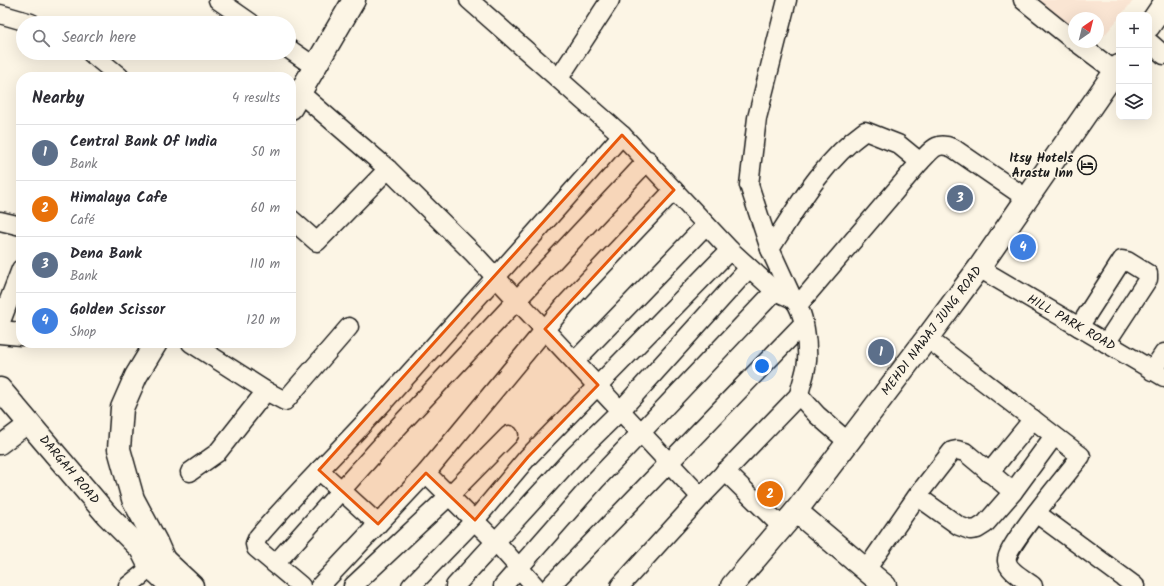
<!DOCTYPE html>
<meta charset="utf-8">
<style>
:root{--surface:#fff;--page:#f7f7f7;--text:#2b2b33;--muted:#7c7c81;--line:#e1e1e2;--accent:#1c1c1c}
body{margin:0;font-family:Kalam,sans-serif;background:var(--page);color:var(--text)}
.controls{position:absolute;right:12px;top:12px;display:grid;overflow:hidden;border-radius:8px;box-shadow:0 4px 16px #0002}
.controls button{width:36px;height:36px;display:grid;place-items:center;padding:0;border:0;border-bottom:1px solid var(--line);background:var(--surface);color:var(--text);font:20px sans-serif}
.compass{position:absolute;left:1068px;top:12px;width:36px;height:36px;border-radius:50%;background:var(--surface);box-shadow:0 4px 16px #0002;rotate:35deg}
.you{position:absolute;left:762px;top:366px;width:14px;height:14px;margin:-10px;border:3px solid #fff;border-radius:50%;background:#1a73e8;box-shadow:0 0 0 6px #1a73e833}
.badge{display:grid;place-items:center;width:26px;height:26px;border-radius:50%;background:var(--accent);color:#fff;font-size:13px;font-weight:700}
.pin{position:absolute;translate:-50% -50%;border:2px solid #fff;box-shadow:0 1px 4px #0006}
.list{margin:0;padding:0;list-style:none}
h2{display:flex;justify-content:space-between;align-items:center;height:52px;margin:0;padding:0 16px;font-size:17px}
h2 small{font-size:13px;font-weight:400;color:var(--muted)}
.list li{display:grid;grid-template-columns:26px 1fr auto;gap:12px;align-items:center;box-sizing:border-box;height:56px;padding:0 16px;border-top:1px solid var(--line)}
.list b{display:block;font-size:15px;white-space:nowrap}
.list p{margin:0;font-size:13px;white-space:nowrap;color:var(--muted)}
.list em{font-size:13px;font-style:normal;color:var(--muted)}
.icon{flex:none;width:22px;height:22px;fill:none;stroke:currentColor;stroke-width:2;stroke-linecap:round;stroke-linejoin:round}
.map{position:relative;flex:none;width:1164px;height:586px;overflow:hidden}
.search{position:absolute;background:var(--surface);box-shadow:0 4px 16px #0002;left:16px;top:16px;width:280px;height:44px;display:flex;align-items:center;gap:10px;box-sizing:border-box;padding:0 14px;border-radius:22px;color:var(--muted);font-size:15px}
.panel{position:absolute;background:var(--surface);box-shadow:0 4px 16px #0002;left:16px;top:72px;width:280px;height:276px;border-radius:16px}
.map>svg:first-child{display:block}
.built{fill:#fae5d3}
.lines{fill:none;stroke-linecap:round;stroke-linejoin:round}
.street-casing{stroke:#1c1c1c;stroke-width:21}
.secondary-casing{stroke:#1c1c1c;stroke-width:25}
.street{stroke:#fcf5e5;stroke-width:18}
.secondary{stroke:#fcf5e5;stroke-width:22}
.marked{fill:#e8590c;fill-opacity:0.2;stroke:#e8590c;stroke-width:3;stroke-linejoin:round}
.labels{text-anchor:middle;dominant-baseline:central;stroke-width:3;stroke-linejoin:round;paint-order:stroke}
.poi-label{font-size:13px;font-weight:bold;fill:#1c1c1c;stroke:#fcf5e5;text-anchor:end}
.street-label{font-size:13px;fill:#1c1c1c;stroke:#fcf5e5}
</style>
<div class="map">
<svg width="1164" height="586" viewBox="0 0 1164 586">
<rect width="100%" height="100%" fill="#fcf5e5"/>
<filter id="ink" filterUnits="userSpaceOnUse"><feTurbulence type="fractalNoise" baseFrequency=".025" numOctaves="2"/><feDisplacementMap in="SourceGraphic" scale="8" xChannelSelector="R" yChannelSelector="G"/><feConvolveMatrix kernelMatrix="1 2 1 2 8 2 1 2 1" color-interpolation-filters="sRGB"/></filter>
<g filter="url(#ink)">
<polygon class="built" points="1029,0 1134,0 1121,15 1119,15 1119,18 1091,51 1080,42 1098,42 1098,18 1074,18 1074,37"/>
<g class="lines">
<g class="street-casing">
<g id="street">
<polyline points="218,0 251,23"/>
<polyline points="469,0 622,135 730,250 775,291 793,299"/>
<path d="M 787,0 L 757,118 L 749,185 L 770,249 L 793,299 C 805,311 808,345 807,361 C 806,373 801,384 799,395 L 817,415 L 848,442"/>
<polyline points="1023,0 1074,41"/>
<polyline points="0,14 31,23"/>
<polyline points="1076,42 1115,71"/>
<polyline points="1149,42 1164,55"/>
<polyline points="289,49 315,67"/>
<polyline points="91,53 120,77"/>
<polyline points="559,78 610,0"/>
<polyline points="300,93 388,169 474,254 701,497"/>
<polyline points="291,219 317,242 388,169"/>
<polyline points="0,221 21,226"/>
<path d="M 770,249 C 797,207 823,161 865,131 L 898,144 L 920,162"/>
<polyline points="979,268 1164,377"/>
<path d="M 799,304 L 920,162 C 932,150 936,141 953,148 L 1026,198"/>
<polyline points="0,324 21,269"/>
<polyline points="1079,327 1122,260 1127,261 1148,274 1148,279 1106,343"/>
<path d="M 927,338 L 1081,456 C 1070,471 1004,548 1007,561 C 1008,571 1026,580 1033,586"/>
<polyline points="191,343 266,391 285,401 349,327"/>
<polyline points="575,361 706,225"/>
<polyline points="1152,371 1164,353"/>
<polyline points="0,445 29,423"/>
<polyline points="319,470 378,524"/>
<polyline points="725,471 782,527"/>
<polyline points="190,472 217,453 266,391"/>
<polyline points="426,473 496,542 535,586"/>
<polyline points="989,473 1033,419"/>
<polyline points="1013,492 1054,436"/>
<polyline points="1036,513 1135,586"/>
<polyline points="275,564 398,427 648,160"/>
<polyline points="866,570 917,496 952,451 957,450 965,452 1013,492 985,524 977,529 970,530 959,526 917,496"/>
<polyline points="128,586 162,559"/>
<path d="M 301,586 L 256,548 L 255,544 L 258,537 C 297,491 340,450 380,406 C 461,316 542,226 622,135"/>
<polyline points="320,586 426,473 566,304 674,190"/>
<polyline points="353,586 450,495 509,435"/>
<polyline points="411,586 475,520 528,457 730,250"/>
<polyline points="455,586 574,456 621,410 749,268"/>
<polyline points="503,586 595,481 775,291"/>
<polyline points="550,586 803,324"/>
<polyline points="620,586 701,497 799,395"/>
</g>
</g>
<g class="secondary-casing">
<g id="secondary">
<polyline points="1149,26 1164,4"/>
<polyline points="291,108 354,0"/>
<polyline points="0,332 21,334"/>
<polyline points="156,343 136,376 122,408 119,449 133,499 156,542 163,558"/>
<polyline points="0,389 107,515 141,549 149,565 171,586"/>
<polyline points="796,511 885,586"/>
<polyline points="162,558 192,586"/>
<polyline points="732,586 796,511 927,338 979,268 1119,66"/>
</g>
</g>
<use href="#street" class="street"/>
<use href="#secondary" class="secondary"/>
</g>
</g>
<path class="marked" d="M 622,135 L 674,190 L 545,329 L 598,385 L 528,457 L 475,520 L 426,473 L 378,524 L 319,470 Z"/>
<defs>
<g id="hotel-ring" transform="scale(1)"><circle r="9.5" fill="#fcf5e5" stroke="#1c1c1c" stroke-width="1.5"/><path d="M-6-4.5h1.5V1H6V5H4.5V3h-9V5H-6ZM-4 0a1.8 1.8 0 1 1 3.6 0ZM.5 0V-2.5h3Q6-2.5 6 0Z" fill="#1c1c1c"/></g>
</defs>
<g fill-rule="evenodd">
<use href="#hotel-ring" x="1087" y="165"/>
</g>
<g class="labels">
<g class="poi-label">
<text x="1073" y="158">Itsy Hotels<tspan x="1073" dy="15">Arastu Inn</tspan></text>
</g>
<g class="street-label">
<text transform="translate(1071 323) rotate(30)">HILL PARK ROAD</text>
<text transform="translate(932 331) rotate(-53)">MEHDI NAWAJ JUNG ROAD</text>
<text transform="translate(69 470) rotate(50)">DARGAH ROAD</text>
</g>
</g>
</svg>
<div class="controls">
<button>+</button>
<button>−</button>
<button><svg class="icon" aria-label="layers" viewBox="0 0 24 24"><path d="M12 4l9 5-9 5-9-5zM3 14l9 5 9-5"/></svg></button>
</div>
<svg class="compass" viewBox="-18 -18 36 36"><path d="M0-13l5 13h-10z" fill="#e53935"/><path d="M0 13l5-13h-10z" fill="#7c7c81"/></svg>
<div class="you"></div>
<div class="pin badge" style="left:881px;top:352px;background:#5c6f8a">1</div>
<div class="pin badge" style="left:770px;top:494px;background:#e8710a">2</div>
<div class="pin badge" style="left:960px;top:198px;background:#5c6f8a">3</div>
<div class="pin badge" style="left:1023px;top:247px;background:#3f7fe0">4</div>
<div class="search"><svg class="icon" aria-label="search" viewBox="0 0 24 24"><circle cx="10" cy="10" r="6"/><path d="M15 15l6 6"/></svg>Search here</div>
<section class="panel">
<h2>Nearby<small>4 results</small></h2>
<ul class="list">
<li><span class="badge" style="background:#5c6f8a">1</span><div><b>Central Bank Of India</b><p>Bank</p></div><em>50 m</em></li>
<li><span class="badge" style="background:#e8710a">2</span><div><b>Himalaya Cafe</b><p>Café</p></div><em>60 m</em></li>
<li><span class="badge" style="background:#5c6f8a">3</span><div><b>Dena Bank</b><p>Bank</p></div><em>110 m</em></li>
<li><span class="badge" style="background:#3f7fe0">4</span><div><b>Golden Scissor</b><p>Shop</p></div><em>120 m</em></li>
</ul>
</section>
</div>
